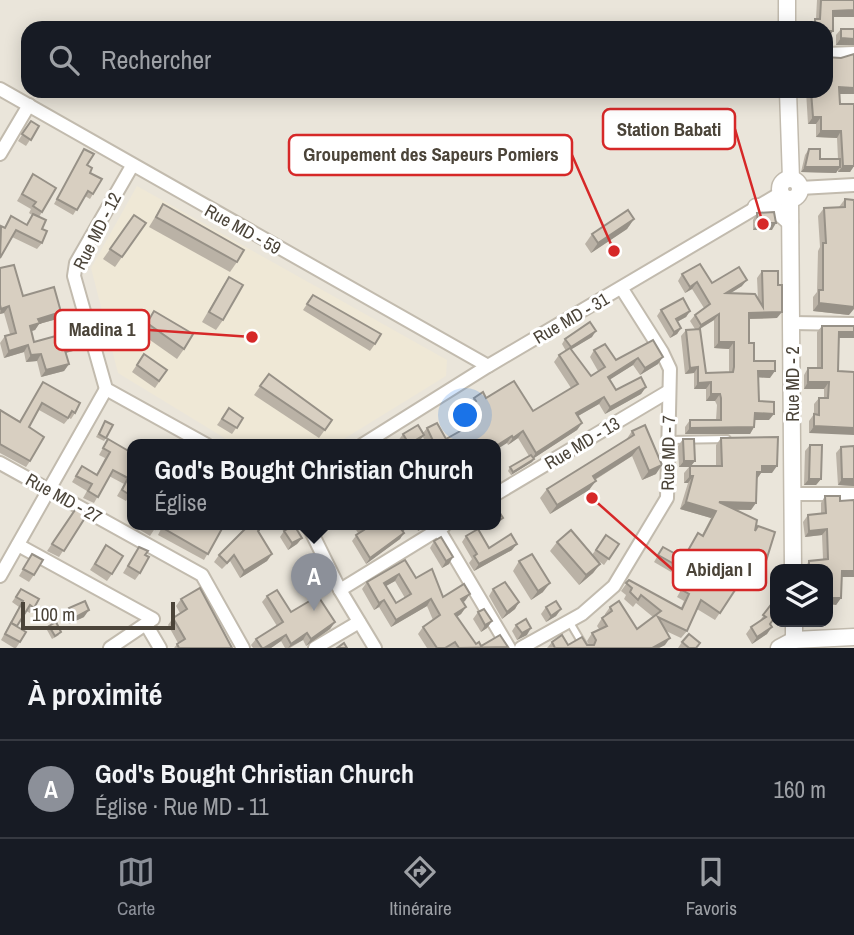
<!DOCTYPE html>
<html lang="fr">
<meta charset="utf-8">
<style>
:root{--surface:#171b24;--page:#242831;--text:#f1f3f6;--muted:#9ea1a6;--line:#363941;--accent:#8c9099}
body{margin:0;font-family:"Archivo Narrow",sans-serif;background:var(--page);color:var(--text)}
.controls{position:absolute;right:21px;bottom:21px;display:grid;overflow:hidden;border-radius:14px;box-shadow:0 4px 18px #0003}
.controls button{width:63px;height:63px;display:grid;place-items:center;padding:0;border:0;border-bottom:2px solid var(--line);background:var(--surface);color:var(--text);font:35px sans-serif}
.scale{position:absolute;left:21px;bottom:18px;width:154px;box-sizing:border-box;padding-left:7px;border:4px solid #4b4439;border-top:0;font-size:19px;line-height:24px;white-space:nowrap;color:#4b4439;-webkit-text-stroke:5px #fff;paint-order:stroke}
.you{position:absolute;left:466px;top:416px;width:24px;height:24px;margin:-18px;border:5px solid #fff;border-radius:50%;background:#1a73e8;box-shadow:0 0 0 10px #1a73e833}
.badge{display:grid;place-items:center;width:46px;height:46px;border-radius:50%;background:var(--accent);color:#fff;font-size:23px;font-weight:700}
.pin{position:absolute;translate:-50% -58px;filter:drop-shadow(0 2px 4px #0008)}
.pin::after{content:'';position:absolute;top:37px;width:24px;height:21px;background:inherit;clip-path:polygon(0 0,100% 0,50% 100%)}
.popup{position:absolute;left:127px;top:439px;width:374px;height:91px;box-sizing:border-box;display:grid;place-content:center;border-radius:14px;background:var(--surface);filter:drop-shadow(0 2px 5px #0005);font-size:23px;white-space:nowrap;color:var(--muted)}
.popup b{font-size:26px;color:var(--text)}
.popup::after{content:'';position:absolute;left:50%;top:100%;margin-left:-14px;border:14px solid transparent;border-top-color:var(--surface)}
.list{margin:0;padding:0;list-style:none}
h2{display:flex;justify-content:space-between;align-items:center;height:91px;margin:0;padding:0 28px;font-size:30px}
h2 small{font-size:23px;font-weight:400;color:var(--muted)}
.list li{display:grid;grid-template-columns:46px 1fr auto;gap:21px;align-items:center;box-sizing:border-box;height:98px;padding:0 28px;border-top:2px solid var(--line)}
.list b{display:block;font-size:26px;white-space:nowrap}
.list p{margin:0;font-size:23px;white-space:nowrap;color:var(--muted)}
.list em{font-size:23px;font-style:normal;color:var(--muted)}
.icon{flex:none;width:38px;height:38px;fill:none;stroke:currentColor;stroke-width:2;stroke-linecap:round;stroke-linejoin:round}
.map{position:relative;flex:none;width:854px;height:648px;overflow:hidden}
.search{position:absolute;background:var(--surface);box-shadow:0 4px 18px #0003;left:21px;right:21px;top:21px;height:77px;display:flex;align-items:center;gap:18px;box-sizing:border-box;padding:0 24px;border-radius:21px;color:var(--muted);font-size:26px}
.sheet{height:189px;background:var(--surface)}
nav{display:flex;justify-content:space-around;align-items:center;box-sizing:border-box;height:98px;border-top:2px solid var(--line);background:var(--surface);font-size:19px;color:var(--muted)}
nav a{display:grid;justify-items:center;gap:4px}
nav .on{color:var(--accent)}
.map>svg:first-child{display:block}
.residential{fill:#eae5da;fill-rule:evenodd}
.education{fill:#efe8d6}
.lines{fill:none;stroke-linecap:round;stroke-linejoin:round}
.service-casing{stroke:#c2bbae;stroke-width:10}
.minor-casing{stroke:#c2bbae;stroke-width:16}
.tertiary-casing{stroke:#c2bbae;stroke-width:19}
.service{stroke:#fff;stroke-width:6}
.minor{stroke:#fff;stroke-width:12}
.tertiary{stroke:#fff;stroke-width:16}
.wall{fill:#bab2a6;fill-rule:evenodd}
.shaded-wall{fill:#979187}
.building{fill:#d8cfc1;stroke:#979187;stroke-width:2;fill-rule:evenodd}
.labels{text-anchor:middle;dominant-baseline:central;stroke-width:6;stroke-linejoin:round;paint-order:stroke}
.street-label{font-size:18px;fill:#4b4439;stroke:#fff}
.leader{fill:none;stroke:#d62828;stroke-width:2.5}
.callout-dot{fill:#d62828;stroke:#fff;stroke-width:2.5}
.callout{fill:#fff;stroke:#d62828;stroke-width:2.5}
.callout-label{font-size:19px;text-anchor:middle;font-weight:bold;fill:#4b4439}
</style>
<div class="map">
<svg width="854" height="648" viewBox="0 0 854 648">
<rect width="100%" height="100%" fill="#f6f3ec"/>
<path class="residential" d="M 0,0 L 854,0 L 854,648 L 0,648 ZM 28,28 L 826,28 L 826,91 L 28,91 ZM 132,445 L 496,445 L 496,525 L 132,525 ZM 775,569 L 828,569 L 828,622 L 775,622 Z"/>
<polygon class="education" points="137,186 447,360 446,376 334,445 236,445 118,373 91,268"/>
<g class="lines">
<g class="service-casing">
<g id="service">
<polyline points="669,440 727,439"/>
<polyline points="569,621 585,648"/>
</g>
</g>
<g class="minor-casing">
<g id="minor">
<polyline points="826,54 854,53"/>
<polyline points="0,89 488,366"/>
<polyline points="0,154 29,105"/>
<polyline points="132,166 76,263 74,276 106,389 207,445"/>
<polyline points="800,188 854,185"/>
<polyline points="792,323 854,324"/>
<polyline points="362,445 488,366 781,193"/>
<polyline points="0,463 202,575 243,648"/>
<polyline points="496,494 669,391"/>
<polyline points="792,494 854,494"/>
<polyline points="308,525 340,590 375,648"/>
<polyline points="436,525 509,648"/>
<polyline points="18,545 153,619 110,648"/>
<polyline points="0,576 106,389"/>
<polyline points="340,590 444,526"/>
<polyline points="147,626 160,648"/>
<polyline points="315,648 359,622"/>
<polyline points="521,648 582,614 614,586 667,498 670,369 662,352 622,289"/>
</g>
</g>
<g class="tertiary-casing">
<g id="tertiary">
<polyline points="787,0 787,28"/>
<polyline points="788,91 791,179"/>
<circle cx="790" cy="189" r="10"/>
<polyline points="790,199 793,569"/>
<polyline points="756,207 774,208 790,222"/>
<polyline points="794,622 794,640"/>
<polyline points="779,648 794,640 854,637"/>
</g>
</g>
<use href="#service" class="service"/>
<use href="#minor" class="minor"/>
<use href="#tertiary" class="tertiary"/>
</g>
<g class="wall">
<polygon points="817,0 854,0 854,17 833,17 829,37 826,28 811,28 811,25 816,19"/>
<polygon points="841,29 854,29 854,45 836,45 836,35"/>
<polygon points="854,54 854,94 839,94 840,104 854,166 850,172 838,172 838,170 836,173 801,172 805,155 809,149 820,159 838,159 837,138 816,137 816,124 808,124 806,91 826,91 841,58"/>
<polygon points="31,121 39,126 26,146 18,141"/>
<polygon points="84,149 93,194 90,199 85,196 73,215 54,204"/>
<polygon points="33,174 42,212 39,217 42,229 42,243 37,249 12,237 4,228 11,216 26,225 32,215 29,213 31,209 17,201"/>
<polygon points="845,199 849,315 813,311 813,297 817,292 818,251 820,247 818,216 824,208 839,207"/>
<polygon points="163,204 237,262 230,272 149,227"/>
<polygon points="757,213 772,230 753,230 753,220"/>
<polygon points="134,215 146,223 115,267 103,259"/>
<polygon points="634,219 627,229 591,253 585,244 592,234"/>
<polygon points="0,268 23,296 57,319 39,324 35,330 31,331 34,342 73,351 66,353 69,364 64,371 41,377 37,361 26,362 24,352 4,358 0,343 5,336 10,334 4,313 0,314"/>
<path d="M 762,271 L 777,318 L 749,319 L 749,343 L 754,361 L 770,378 L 758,377 L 759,401 L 769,420 L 754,420 L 754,427 L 750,434 L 685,434 L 685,427 L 690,420 L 716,420 L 717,405 L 715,401 L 706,401 L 706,389 L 694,389 L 694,373 L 685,374 L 681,336 L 686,330 L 695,329 L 690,321 L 695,315 L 704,308 L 692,289 L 685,293 L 678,281 L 682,274 L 712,283 L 742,286 L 731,293 L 758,299 L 757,278 ZM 714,320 L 714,348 L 729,349 L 729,372 L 706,373 L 700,329 Z"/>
<polygon points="229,277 223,320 216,330 202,322 223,286"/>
<polygon points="313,295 375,344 370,351 303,310"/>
<polygon points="661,310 690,311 686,317 677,322 681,328 677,334 670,338 657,316"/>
<polygon points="154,311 184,349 177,359 140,333"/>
<polygon points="822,326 854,332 854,338 839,338 838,371 854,372 809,433 809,421 814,414 814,404 819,398 824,398 824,389 804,389 804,375 808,368 817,368 817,332"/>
<polygon points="592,337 571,349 591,376 598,371 590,357 594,350 616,360 653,340 658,364 640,375 633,365 610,379 616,390 646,387 641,394 605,414 599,404 578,416 582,423 577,430 534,458 532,462 511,475 508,471 510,467 529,456 518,438 508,445 507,443 496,445 427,445 423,437 419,441 414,445 401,445 398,441 403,434 423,433 427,428 446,439 462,430 455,416 460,409 469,405 474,398 486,398 533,411 571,388 554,362 559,355 566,351 562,344 565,339"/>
<polygon points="144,354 167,370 155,388 132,372"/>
<polygon points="269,374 332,420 319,438 254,395"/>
<polygon points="43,382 75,413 71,419 69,418 64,424 39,410 29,427 30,461 26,467 0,453 0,410 20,421"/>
<polygon points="229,408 243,418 232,434 217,425"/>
<polygon points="103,425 106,438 104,441 96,437"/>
<polygon points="632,431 656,474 642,480 632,456 595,480 589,490 550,514 540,498 547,489 626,440"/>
<polygon points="721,438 772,473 761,473 757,479 751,510 735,510 756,528 766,561 760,568 743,562 735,571 732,584 737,587 715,620 697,609 687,631 681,638 666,631 665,645 659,648 547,648 552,642 568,645 589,645 587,641 592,633 599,629 597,626 602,618 605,616 605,614 610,607 637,629 653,617 636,603 633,607 624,599 626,595 621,591 629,580 681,608 684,601 677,597 693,569 681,561 698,533 702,535 711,518 680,509 688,483 684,483 684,473 689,467 679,467 678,446 683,439 695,461 691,466 716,466 716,445"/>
<polygon points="108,439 132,453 132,492 126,501 117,496 124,484 109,476 94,503 83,498 87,491 72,482 82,466 97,474 105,458 99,455"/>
<polygon points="810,445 821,479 816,485 804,485 805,451"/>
<polygon points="854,446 854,486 838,485 836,453 841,447"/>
<polygon points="825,496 840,501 854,500 854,577 841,577 841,598 836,605 828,569 804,569 809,561 823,559 822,535 805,537 803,522 808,515 821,514 821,503"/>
<polygon points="77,507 88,513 59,557 47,551"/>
<polygon points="498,524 489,530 485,525 496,525"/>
<polygon points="132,525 157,525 150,536"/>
<polygon points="163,525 224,525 204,560 158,535"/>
<polygon points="248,525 265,525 258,532 272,554 267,561 240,578 230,561 222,569 214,562 219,555"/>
<polygon points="353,525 412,525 403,531 400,539 366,564 352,541 358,533"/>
<polygon points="415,525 428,525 418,531"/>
<polygon points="284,531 302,538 297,544 288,550 280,537"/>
<polygon points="606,535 619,544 604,565 597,560 600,564 593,573 579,585 550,551 557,542 592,555"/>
<polygon points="466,536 489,548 512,550 474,571 469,563 472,559 462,542"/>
<polygon points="434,541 449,564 442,568 430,548"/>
<polygon points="106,545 112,574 107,581 90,570"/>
<polygon points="139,547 140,573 135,580 123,573"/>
<polygon points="663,547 676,565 671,572 654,562"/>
<polygon points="32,554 34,575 29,582 19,576"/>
<path d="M 405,560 L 416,578 L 443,597 L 465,601 L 463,602 L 466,607 L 461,614 L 457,617 L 476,644 L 508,648 L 427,648 L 418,634 L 423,627 L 433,620 L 427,606 L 391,627 L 379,607 L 374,610 L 362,589 L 367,582 ZM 395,581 L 405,598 L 396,603 L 386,586 Z"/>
<polygon points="519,561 543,592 531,600 513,571"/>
<polygon points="301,567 326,589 322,594 318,597 335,622 330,629 306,646 303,640 290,648 285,648 281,641 271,648 253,648 251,645 256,639 277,626 262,602 267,596 291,612 313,599 297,573"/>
<polygon points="21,589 39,599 30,613 26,611 17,626 20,642 16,648 14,648 1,640 19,607 12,602"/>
<polygon points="493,589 519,602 515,609 502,619 489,596"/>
<polygon points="181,599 232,648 174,648 178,643 168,625 173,618 180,613 176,606"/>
<polygon points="773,602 770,624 767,634 752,644 746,634 751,627 759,622"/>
<polygon points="546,607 561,609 556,616 546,622 541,614"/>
<polygon points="69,608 84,617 69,624 64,615"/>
<polygon points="478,612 492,621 487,628 481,632 473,619"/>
<polygon points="516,625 527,635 517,640 512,631"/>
<polygon points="49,626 59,635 52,639 47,630"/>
<polygon points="682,642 697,648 678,648"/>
</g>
<g class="shaded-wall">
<polygon points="854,10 854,17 829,17 833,11"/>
<polygon points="826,31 833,31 829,37 826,37"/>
<polygon points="841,38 854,39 854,45 836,45"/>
<polygon points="839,87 854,88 854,94 835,94"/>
<polygon points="813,117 821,117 816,124 808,124"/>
<polygon points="821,131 841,131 837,138 816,137"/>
<polygon points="843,166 854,166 850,172 838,172"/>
<polygon points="805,167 840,167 836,173 801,172"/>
<polygon points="634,219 627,229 591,253 598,243"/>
<polygon points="758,223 776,223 772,230 753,230"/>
<polygon points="747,280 742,286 721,299 726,293"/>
<polygon points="697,282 692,289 685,293 690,287"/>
<polygon points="819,303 854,307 854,309 849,315 813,311"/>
<polygon points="9,306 4,313 0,314 1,309"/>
<polygon points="690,311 686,317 671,325 676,319"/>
<polygon points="61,312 57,319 39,324 35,330 25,333 30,326 38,319"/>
<polygon points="782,312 777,318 745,319 749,313"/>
<polygon points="719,314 714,320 696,331 701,325"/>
<polygon points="681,328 677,334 670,338 674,332"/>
<polygon points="596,331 592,337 567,352 571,347"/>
<polygon points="839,332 854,332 854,338 834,338"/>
<polygon points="719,342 734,342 729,349 714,348"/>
<polygon points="78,344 73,351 60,354 64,347"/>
<polygon points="28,345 24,352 4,358 9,351"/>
<polygon points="41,354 37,361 26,362 31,355"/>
<polygon points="663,357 658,364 640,375 645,368"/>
<polygon points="638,358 633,365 603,384 608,377"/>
<polygon points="69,364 64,371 41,377 46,370"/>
<polygon points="698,367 694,373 685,374 690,368"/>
<polygon points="758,371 775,371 770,378 754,377"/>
<polygon points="711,382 706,389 694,389 698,383"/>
<polygon points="808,382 829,382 824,389 804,389"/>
<polygon points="646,387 641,394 605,414 610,407"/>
<polygon points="711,394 720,394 715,401 706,401"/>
<polygon points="604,397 599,404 571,420 576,413"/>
<polygon points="755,413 774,414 769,420 750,420"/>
<polygon points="582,423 577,430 531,460 536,453"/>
<polygon points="814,426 854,428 854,435 809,433"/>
<polygon points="754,427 750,434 685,434 690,428"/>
<polygon points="523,431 518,438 508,445 513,438"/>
<polygon points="424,435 419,441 414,445 408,445"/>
<polygon points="512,436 507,443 496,450 496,446"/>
<polygon points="639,447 632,456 586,485 593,476"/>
<polygon points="534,459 532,462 511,475 513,472"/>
<polygon points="684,461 695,461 690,467 679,467"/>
<polygon points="662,465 656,474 642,480 649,471"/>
<polygon points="762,466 777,466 772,473 761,473 756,480 752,479"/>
<polygon points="690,476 693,476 688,483 684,483"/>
<polygon points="809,479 821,479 816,485 804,485"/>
<polygon points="842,479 854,479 854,486 838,485"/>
<polygon points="596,481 589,490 550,514 557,505"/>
<polygon points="686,502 716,511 711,518 680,509"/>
<polygon points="719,502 756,503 751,510 714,509"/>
<polygon points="503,518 498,524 489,530 492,525 496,525 496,522"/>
<polygon points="407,525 412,525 397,535 401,529"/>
<polygon points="423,525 428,525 418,531"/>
<polygon points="827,529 822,535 805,537 809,531"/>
<polygon points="404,533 400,539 366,564 370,558"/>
<polygon points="302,538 297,544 288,550 292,543"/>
<polygon points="517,544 512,550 474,571 479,564"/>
<polygon points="272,554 267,561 240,578 244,571"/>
<polygon points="748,555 766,561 760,568 743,562 729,578"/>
<polygon points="453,557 449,564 442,568 446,561"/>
<polygon points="600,564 593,573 579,585 586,575"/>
<polygon points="842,571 854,571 854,577 837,577"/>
<polygon points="399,574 395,581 379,590 384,583"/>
<polygon points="550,583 543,592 531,600 538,591"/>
<polygon points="326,589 322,594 313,600 317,594"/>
<polygon points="470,594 465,601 456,606 461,599"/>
<polygon points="828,598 841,598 836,605 828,604"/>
<polygon points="431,599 427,606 391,627 396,620"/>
<polygon points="384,600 379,607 374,610 379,603"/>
<polygon points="519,602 515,609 502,619 507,612"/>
<polygon points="466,607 461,614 450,621 455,614"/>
<polygon points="561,609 556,616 546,622 551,616"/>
<polygon points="89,610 84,617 69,624 74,618"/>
<polygon points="492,621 487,628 481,632 485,625"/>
<polygon points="335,622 330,629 306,646 311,639"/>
<polygon points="772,627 767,634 752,644 757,637"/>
<polygon points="531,628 527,635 517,640 522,633"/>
<polygon points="307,633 303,640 288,648 291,644"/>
<polygon points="286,635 281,641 271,648 264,648"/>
<polygon points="670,638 665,645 659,648 652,648"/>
</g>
<g class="building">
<polygon points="821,0 854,0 854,10 833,11 833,31 826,31 826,28 815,28 815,19 820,19"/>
<polygon points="841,29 854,29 854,39 841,38"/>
<polygon points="854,54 854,88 839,87 840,104 854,104 854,166 843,166 841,131 821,131 821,117 813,117 811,91 826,91 826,57 841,58"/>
<polygon points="31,121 39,126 31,140 22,134"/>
<polygon points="84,149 94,154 87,165 92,168 90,173 102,179 93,194 88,191 77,210 57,199"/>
<polygon points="809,149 820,149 820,159 840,159 840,167 805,167"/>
<polygon points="33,174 56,188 42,212 33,206 36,202 22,194"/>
<polygon points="845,199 854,200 854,307 819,303 819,290 823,290 823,243 826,243 824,208 845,207"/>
<polygon points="163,204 244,250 237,262 156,217"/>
<polygon points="628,210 634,219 598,243 592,234"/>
<polygon points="774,212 776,223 758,223 757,213"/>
<polygon points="33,214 46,220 42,229 47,231 42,243 16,230 0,258 1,226 5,228 11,216 27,225"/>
<polygon points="134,215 146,223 122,257 110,249"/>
<polygon points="700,264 712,283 739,267 747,280 726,293 755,294 763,307 762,271 778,271 778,285 782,285 782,312 749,313 749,343 754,343 754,361 775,361 775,371 758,371 759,401 774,402 774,414 755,413 754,427 690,428 690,420 721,420 721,398 720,394 711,394 711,382 698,383 698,367 690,368 686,330 700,329 706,373 733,372 734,367 734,342 719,342 719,314 701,325 695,315 710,304 697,282 690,287 682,274"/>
<polygon points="14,265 23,296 54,287 61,312 38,319 40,323 30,326 34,342 74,331 78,344 64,347 69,364 46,370 41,354 31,355 28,345 9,351 5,336 16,333 9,306 1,309 0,305 0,268"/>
<polygon points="229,277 243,285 223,320 209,312"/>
<polygon points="313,295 381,334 375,344 307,304"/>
<polygon points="683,298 690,311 676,319 681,328 674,332 661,310"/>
<polygon points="154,311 193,334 184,349 147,323"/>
<polygon points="590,322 596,331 571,347 565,339"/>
<polygon points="822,326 854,326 854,332 839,332 838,371 854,372 854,428 814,426 814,414 819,415 819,398 828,398 829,382 808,382 808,368 822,368"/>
<polygon points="653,340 663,357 645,368 638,358 608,377 616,390 641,377 646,387 610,407 604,397 576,413 582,423 536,453 523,431 513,438 512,436 496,446 496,445 435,445 427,428 437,423 446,439 469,426 460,409 476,401 474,398 483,392 486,398 514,381 533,411 578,384 559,355 570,348 591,376 605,367 594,350 605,344 616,360"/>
<polygon points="144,354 167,370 159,381 137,365"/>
<polygon points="269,374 332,420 325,430 260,386"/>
<polygon points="43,382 80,403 75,413 72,411 68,418 42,403 29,427 44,437 30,461 0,444 0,410 20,422"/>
<polygon points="229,408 243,418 237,428 222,419"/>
<polygon points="105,421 113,425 106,438 99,434"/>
<polygon points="418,425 424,435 409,444 403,434"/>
<polygon points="645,425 662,465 649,471 639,447 593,476 596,481 557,505 547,489 634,435 632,431"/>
<polygon points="778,437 777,466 762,466 762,472 757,472 756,503 719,502 757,520 755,531 758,526 775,532 766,561 748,555 734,571 738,573 732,584 737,587 720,613 701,600 687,631 658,617 670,638 652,648 555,648 552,642 562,635 568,645 582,637 587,645 594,645 596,640 592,633 607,626 602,618 612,611 610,607 619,601 637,629 661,611 641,595 638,600 630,592 632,588 626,583 629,580 682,609 689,594 682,590 699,561 686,554 698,533 703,536 716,511 686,502 693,476 690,476 690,466 722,466 721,438"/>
<polygon points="108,439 132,453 132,492 130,495 122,490 128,478 113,470 98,497 88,491 92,484 76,476 82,466 97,475 110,452 103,448"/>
<polygon points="683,439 694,439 695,461 684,461"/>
<polygon points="810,445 822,445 821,479 809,479"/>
<polygon points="854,446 854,479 842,479 841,447"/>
<polygon points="531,455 534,459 513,472 510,467"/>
<polygon points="825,496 840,496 840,501 854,500 854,571 842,571 841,598 828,598 828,569 809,569 809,561 828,559 827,529 809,531 808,515 826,513"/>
<polygon points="77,507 88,513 64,551 52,544"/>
<polygon points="496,507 503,518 496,522"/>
<polygon points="147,525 157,525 155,529"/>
<polygon points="164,525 224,525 208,554 163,528"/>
<polygon points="249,525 263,525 258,531 272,554 244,571 234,555 227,563 219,555"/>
<polygon points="294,525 302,538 292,543 284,531"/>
<polygon points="361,525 407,525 401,529 404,533 370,558 356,535 364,530"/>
<polygon points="478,529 489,548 511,534 517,544 479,564 474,556 477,554 466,536"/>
<polygon points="571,530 600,564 586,575 557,542"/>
<polygon points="606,535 619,544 609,559 596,550"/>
<polygon points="441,537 453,557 446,561 434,541"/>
<polygon points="106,545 123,556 112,574 95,564"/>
<polygon points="139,547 148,551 145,555 149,557 140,573 128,566"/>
<polygon points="663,547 681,557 676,565 658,555"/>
<polygon points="32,554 43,560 34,575 23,569"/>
<polygon points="532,554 550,583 538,591 519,561"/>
<path d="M 405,560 L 416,578 L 432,569 L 443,597 L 464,584 L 470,594 L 461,599 L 466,607 L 455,614 L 476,644 L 479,642 L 481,646 L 500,635 L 508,647 L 459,648 L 455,642 L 445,648 L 437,648 L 423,627 L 440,615 L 431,599 L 396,620 L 384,600 L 379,603 L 367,582 ZM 399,574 L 411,594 L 396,603 L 384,583 Z"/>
<polygon points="310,562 326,589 317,594 301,567"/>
<polygon points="505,582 519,602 507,612 493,589"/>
<polygon points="200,588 232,648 179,648 177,644 185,639 173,618 187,609 181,599"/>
<polygon points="21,589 39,599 34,608 30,605 17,626 11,623 23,601 16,597"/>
<polygon points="277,590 291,612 318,596 335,622 311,639 307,633 291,644 286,635 264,648 262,648 256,639 283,622 267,596"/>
<polygon points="85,601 89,610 74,618 69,608"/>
<polygon points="556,601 561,609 551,616 546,607"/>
<polygon points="773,602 775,603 775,617 770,624 772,627 757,637 751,627 766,617 763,615"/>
<polygon points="484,609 492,621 485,625 478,612"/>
<polygon points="526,619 531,628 522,633 516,625"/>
<polygon points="56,622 61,632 55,636 49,626"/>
<polygon points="11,623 26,632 20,642 5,634"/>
<polygon points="689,634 700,643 696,648 689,648 682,642"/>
<polygon points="344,643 347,648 337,648"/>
</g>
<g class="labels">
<g class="street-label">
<text transform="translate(243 229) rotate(29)">Rue MD - 59</text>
<text transform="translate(97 231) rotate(-63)">Rue MD - 12</text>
<text transform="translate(571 318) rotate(-30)">Rue MD - 31</text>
<text transform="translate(792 384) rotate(-90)">Rue MD - 2</text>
<text transform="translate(582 443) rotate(-31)">Rue MD - 13</text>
<text transform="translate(668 453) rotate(-89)">Rue MD - 7</text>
<text transform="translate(64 498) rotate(29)">Rue MD - 27</text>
</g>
</g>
<path class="leader" d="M763 224L735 129M614 251L572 155M252 337L149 330M592 498L673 570"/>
<g class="callout-dot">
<circle cx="763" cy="224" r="7"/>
<circle cx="614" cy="251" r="7"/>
<circle cx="252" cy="337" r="7"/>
<circle cx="592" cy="498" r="7"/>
</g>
<g class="callout">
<rect x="603" y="109" width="132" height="40" rx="7"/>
<rect x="289" y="135" width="283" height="40" rx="7"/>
<rect x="55" y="310" width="94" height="40" rx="7"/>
<rect x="673" y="550" width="93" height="40" rx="7"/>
</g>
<g class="callout-label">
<text x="669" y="136">Station Babati</text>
<text x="431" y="161">Groupement des Sapeurs Pomiers</text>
<text x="102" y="336">Madina 1</text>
<text x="719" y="576">Abidjan I</text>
</g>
</svg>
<div class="controls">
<button><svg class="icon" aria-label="layers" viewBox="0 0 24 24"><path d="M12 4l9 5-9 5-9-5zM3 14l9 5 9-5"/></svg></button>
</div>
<div class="scale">100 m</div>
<div class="you"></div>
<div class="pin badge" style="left:314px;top:611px">A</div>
<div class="popup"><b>God's Bought Christian Church</b>Église</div>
<div class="search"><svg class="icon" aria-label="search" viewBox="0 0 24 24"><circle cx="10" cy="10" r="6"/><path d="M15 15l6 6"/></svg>Rechercher</div>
</div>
<section class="sheet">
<h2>À proximité<small></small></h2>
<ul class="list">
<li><span class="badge">A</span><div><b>God's Bought Christian Church</b><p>Église · Rue MD - 11</p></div><em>160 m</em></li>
</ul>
</section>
<nav>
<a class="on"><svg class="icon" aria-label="map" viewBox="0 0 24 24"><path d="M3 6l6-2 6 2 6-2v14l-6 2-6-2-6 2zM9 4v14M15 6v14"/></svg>Carte</a>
<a><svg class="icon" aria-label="directions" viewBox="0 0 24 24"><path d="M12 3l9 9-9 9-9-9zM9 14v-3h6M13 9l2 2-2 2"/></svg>Itinéraire</a>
<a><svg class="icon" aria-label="saved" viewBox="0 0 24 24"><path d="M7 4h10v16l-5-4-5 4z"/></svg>Favoris</a>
</nav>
